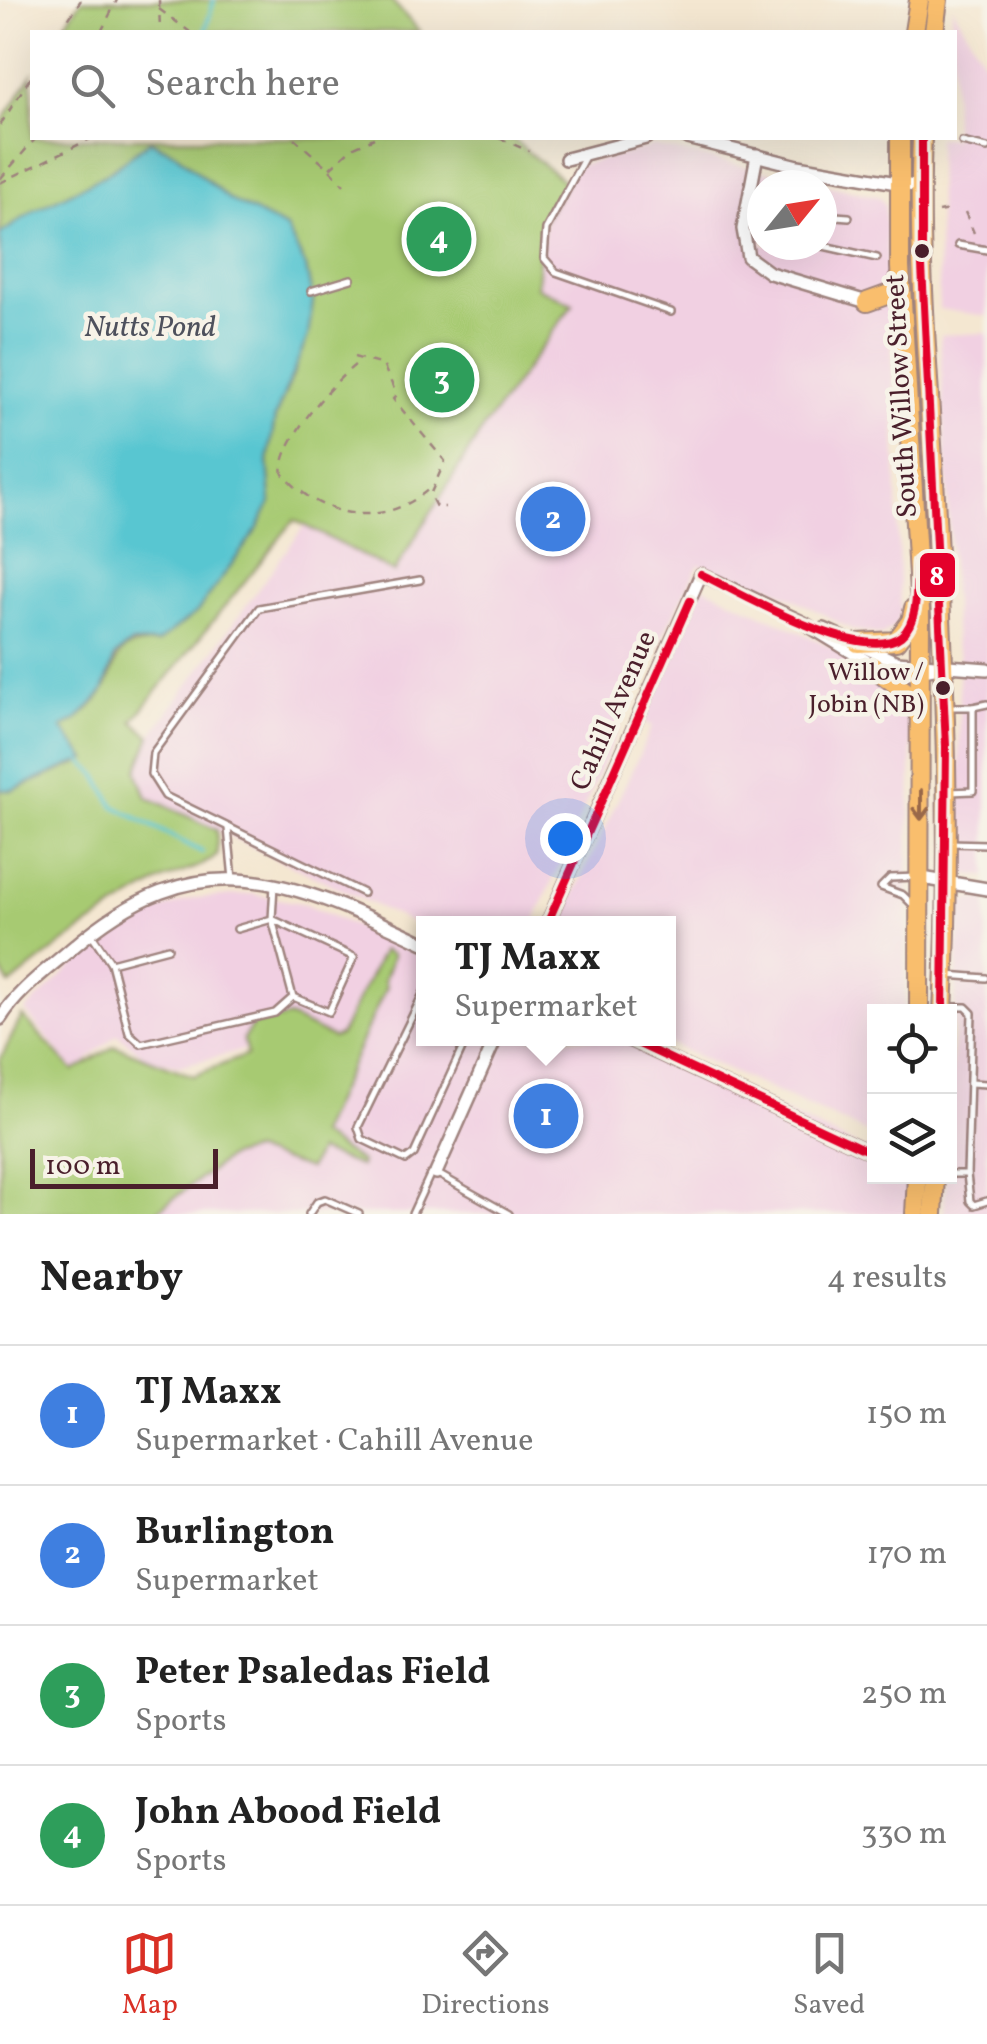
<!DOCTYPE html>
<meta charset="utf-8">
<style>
:root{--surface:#fff;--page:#f2f2f2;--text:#222;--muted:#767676;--line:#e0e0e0;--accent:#d93025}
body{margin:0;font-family:Vollkorn,serif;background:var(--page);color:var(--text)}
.controls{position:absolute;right:30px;bottom:30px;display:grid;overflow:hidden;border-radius:0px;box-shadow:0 10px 40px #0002}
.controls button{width:90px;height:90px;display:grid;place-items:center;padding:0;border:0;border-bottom:2px solid var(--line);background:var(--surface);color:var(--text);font:50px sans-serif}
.compass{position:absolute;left:747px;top:170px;width:90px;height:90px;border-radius:50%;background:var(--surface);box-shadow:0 10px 40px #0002;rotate:60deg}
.scale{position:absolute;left:30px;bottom:25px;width:188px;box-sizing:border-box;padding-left:10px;border:5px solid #4a1f2b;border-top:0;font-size:28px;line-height:35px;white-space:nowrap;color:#4a1f2b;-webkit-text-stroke:8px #f7f3e8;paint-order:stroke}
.you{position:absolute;left:565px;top:838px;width:35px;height:35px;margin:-25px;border:8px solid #fff;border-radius:50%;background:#1a73e8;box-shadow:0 0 0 15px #1a73e833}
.badge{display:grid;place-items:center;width:65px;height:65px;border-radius:50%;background:var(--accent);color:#fff;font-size:32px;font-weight:700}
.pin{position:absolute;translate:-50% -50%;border:5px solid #fff;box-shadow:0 2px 10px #0006}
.popup{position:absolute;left:416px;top:916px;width:260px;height:130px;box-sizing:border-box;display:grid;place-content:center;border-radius:0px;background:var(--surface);filter:drop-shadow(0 2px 8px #0005);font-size:32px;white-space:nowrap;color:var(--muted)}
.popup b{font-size:38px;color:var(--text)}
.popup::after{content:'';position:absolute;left:50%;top:100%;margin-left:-20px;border:20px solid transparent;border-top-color:var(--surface)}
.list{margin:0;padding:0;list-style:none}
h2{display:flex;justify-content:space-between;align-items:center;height:130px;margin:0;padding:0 40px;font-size:42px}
h2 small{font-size:32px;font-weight:400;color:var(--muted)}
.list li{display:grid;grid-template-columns:65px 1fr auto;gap:30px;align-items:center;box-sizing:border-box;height:140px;padding:0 40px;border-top:2px solid var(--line)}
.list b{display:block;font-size:38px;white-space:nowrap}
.list p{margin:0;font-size:32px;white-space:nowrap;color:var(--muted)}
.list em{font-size:32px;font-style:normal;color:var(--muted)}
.icon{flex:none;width:55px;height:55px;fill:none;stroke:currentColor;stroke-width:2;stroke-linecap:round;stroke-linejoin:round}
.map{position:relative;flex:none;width:987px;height:1214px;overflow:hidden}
.search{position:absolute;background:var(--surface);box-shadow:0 10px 40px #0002;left:30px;right:30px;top:30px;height:110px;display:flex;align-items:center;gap:25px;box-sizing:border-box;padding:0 35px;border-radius:0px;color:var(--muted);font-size:38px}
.sheet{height:690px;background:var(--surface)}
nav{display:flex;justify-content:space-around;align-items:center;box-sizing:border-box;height:140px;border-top:2px solid var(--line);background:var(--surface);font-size:28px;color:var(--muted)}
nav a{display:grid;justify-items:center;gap:5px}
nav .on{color:var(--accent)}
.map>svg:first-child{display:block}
.built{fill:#f1d0e2;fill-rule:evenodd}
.green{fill:#a7ca72;stroke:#78744e;stroke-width:2.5}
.water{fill:#59c6d1;stroke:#52727e;stroke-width:2.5}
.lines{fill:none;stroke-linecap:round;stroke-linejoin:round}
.stream{stroke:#59c6d1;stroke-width:4}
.lane-casing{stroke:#9f837e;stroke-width:10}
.street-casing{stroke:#9f837e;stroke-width:16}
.primary-casing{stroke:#9f837e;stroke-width:22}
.path{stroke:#9f837e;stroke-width:2.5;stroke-dasharray:8 8;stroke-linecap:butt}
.lane{stroke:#fff;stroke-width:5}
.street{stroke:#fff;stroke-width:11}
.primary{stroke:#f9be6d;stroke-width:18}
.bus-1-casing{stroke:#f7f3e8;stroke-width:15}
.bus-1{stroke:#e4002b;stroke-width:8}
.oneway{stroke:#996749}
.bus-dot{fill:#4a1f2b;stroke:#f7f3e8;stroke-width:4}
.labels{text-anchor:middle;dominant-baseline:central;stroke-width:9;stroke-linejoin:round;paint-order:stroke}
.bus-label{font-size:26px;fill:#4a1f2b;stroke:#f7f3e8;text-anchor:end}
.street-label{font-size:28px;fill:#4a1f2b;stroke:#f7f3e8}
.water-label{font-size:30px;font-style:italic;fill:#4e515d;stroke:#f7f3e8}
.line-badge{stroke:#f7f3e8;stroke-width:4}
.badge-label{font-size:28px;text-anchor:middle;font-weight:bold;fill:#fff}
</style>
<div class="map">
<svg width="987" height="1214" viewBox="0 0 987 1214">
<rect width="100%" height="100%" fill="#f7f3e8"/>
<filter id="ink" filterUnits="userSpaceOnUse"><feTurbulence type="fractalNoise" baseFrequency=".01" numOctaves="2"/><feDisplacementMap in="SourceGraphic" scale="20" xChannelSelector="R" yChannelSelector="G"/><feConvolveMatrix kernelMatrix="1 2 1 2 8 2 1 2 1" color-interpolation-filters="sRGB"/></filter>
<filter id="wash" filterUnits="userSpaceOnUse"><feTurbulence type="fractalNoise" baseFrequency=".0048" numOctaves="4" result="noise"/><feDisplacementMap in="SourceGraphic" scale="40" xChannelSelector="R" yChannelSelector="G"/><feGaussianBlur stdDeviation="2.25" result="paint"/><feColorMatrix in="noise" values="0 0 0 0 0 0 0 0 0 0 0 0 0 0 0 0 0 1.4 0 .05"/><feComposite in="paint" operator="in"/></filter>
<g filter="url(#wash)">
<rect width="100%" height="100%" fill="#f4e7d1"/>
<g class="built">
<polygon points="952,6 987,67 987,316 939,309 937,138 954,138"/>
<path d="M 654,146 L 879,197 L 885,205 L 895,419 L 900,614 L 896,625 L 882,635 L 853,630 L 766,584 L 761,592 L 699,564 L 631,699 L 534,923 L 424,924 L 423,928 L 147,797 L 136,771 L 151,736 L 305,525 L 394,571 L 482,430 L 572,304 L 537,287 L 546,213 L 576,166 ZM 762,185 L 822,185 L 822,245 L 762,245 Z"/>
<polygon points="987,333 987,877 962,873 960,863 959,655 955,645 940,335"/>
<polygon points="702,586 838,650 906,703 912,742 904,1011 874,1012 874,1136 659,1039 668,1038 668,924 560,924 640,753 652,726 642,720"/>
<polygon points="252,894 306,904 423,957 424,1038 625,1039 874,1154 874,1176 917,1177 915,1214 153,1214 229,1157 252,1151 309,1169 318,1151 361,1161 319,1135 386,987 384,980 393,955 384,950 340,1035 334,1038 289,1017 253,1024 243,1039 244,1050 179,1066 145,1057 117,1034 75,1071 25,1011 82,957 141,916 195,898"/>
<polygon points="987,899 987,1214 944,1214 961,900"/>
</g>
<g class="green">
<polygon points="81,0 391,0 420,32 60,32"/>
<path d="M 32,75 L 32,138 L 511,138 L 566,183 L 542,221 L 537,287 L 573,304 L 482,430 L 394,572 L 294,520 L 133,721 L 151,736 L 137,771 L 147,797 L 217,830 L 217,855 C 200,870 176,872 156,884 C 101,915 58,945 10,985 L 0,969 L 0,790 L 13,790 L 86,760 L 61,728 C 77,719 95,707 104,690 C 121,657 111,644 157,643 L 233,560 L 271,502 L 268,461 L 275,417 L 293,375 L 313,302 L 306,267 L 286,228 L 230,200 L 175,153 L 151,141 L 105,175 L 35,210 L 0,234 L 0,125 Z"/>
<polygon points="383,950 393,955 384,980 386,987 319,1135 361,1162 360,1166 318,1151 309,1169 252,1151 229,1157 153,1214 0,1214 0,1060 22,1016 74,1071 115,1046 193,1076 247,1055 243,1039 253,1024 289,1017 333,1038 340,1035"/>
</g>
<polygon class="water" points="150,141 175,153 230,200 286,228 306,267 313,302 308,336 275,417 268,461 271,502 258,528 197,612 157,643 132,643 115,656 103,692 78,719 62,728 86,759 13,790 0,790 0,234 35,210 105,175"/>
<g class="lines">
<g class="stream">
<polyline points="205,32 214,0"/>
<polyline points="82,761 96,774 114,806 202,852"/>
</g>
</g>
</g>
<g filter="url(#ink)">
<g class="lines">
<g class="lane-casing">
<g id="lane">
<polyline points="962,142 987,148"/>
<polyline points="587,153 546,229 544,258 556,272 671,312"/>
<polyline points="822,215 849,217"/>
<polyline points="819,245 877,258"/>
<polyline points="958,245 987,250"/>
<polyline points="311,291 351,279"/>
<polyline points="973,707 987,704"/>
<polyline points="950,792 973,791 973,707 951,707"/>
<polyline points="228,828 233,879"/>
<polyline points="950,843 987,844"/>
<polyline points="363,893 165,796 151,774 153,753 259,608 420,580"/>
<polyline points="914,906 903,895 881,887 890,878 917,877"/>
<polyline points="237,929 272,919 274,885"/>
<polyline points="92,935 111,963 129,1033 141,1044 275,1013 293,997 329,1012 354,957 272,919 293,997"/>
<polyline points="111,963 168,948"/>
<polyline points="947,975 986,978"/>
<polyline points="424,992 358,1127 362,1139 406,1160 414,1154 467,1038"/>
<polyline points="947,1007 966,1007 972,1013 967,1174 950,1174"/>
<polyline points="970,1083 987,1084"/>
<polyline points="967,1174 970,1201 974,1205 987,1201"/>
<polyline points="309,1214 317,1202 325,1199 359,1214"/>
<polyline points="412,1214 430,1175 436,1173 509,1214"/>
</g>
</g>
<g class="street-casing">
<g id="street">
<polyline points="687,138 798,166 920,187"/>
<polyline points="757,155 743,229 748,257 770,273 867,302"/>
<polyline points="566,159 646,138"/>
<polyline points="824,629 897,662 987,669"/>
<polyline points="922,878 987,889"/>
<polyline points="547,924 701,574 804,623 886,673 897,675 944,666"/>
<path d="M 0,1019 C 17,991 47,970 71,949 C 199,838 288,879 424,943"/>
<polyline points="625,1038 874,1154"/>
<polyline points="436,1173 496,1038"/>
</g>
</g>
<g class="primary-casing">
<g id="primary">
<polyline points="914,32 919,0"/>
<polyline points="934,32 938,0"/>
<polyline points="900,138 900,267 920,610 919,1012"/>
<path d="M 922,138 C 917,251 928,366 934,479 C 944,657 952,834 943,1012"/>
<polyline points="867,302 892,293 899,278"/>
<polyline points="858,643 896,641 911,621 914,608"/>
<polyline points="872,666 910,695 918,714"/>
<polyline points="915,1214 917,1176"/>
<polyline points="933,1214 935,1176"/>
</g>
</g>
<g class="path">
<polyline points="159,0 160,32"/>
<polyline points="159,9 190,32"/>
<polyline points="60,32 81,0"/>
<polyline points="101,32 117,0"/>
<polyline points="0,125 32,75"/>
<polyline points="294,138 329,169 352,148 374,138"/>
<polyline points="499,138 529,151"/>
<polyline points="330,170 344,185"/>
<polyline points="0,179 36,138"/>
<polyline points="0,183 92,138"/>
<polyline points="938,212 949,210"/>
<polyline points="965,212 974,233"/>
<polyline points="354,357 383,365 397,395 393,399 445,461 430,495 436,507 445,507"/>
<path d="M 355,365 C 333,382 276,446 283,474 C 322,520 386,529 431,487"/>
</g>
<use href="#lane" class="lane"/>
<use href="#street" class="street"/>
<use href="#primary" class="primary"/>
<g class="bus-1-casing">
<g id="bus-1">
<polyline points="922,138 922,266 946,746 943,1012"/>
<path d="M 701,574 C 739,593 864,665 901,636 C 920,621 916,583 917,562"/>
<polyline points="547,924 690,601"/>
<polyline points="626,1038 874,1154"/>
</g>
</g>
<use href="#bus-1" class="bus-1"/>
</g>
<defs><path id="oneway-shaft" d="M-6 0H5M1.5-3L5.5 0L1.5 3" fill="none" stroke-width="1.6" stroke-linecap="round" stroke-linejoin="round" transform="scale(2.5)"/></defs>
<use class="oneway" href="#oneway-shaft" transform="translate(921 805) rotate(90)"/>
</g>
<g class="bus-dot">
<circle cx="922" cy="251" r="9"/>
<circle cx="943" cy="688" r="9"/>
</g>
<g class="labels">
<g class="bus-label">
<text x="924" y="673">Willow /<tspan x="924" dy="32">Jobin (NB)</tspan></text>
</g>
<g class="street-label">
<text transform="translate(902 396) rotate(-93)">South Willow Street</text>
<text transform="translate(614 711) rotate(-66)">Cahill Avenue</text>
</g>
<g class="water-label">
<text x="150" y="328">Nutts Pond</text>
</g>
</g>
<rect class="line-badge" x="918" y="551" width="39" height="48" rx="10" fill="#e4002b"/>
<g class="badge-label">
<text x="937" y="585">8</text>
</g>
</svg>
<div class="controls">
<button><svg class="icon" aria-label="locate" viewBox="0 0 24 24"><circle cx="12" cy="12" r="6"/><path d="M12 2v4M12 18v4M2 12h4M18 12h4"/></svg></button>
<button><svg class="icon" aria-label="layers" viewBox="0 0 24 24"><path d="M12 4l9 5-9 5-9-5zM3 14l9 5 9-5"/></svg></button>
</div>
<svg class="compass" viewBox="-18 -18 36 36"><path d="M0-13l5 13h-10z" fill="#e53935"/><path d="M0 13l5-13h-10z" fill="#767676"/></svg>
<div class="scale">100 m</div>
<div class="you"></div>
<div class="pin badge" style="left:546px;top:1116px;background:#3f7fe0">1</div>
<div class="popup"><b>TJ Maxx</b>Supermarket</div>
<div class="pin badge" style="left:553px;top:519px;background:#3f7fe0">2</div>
<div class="pin badge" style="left:442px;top:380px;background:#2e9e5b">3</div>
<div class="pin badge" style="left:439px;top:239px;background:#2e9e5b">4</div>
<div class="search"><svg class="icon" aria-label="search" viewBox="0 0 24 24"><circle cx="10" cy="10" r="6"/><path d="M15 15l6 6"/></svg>Search here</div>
</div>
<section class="sheet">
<h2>Nearby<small>4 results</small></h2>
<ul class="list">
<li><span class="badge" style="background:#3f7fe0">1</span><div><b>TJ Maxx</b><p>Supermarket · Cahill Avenue</p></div><em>150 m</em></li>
<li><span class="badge" style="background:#3f7fe0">2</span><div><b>Burlington</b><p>Supermarket</p></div><em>170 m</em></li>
<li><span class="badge" style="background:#2e9e5b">3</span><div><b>Peter Psaledas Field</b><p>Sports</p></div><em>250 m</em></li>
<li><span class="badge" style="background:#2e9e5b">4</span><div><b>John Abood Field</b><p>Sports</p></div><em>330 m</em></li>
</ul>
</section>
<nav>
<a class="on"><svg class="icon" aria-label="map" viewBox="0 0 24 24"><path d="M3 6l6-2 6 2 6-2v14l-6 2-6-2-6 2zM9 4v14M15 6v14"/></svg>Map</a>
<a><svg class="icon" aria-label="directions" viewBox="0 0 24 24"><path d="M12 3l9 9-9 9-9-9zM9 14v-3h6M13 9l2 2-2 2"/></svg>Directions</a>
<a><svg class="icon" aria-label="saved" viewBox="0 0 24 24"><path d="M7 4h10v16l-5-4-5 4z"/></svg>Saved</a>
</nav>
